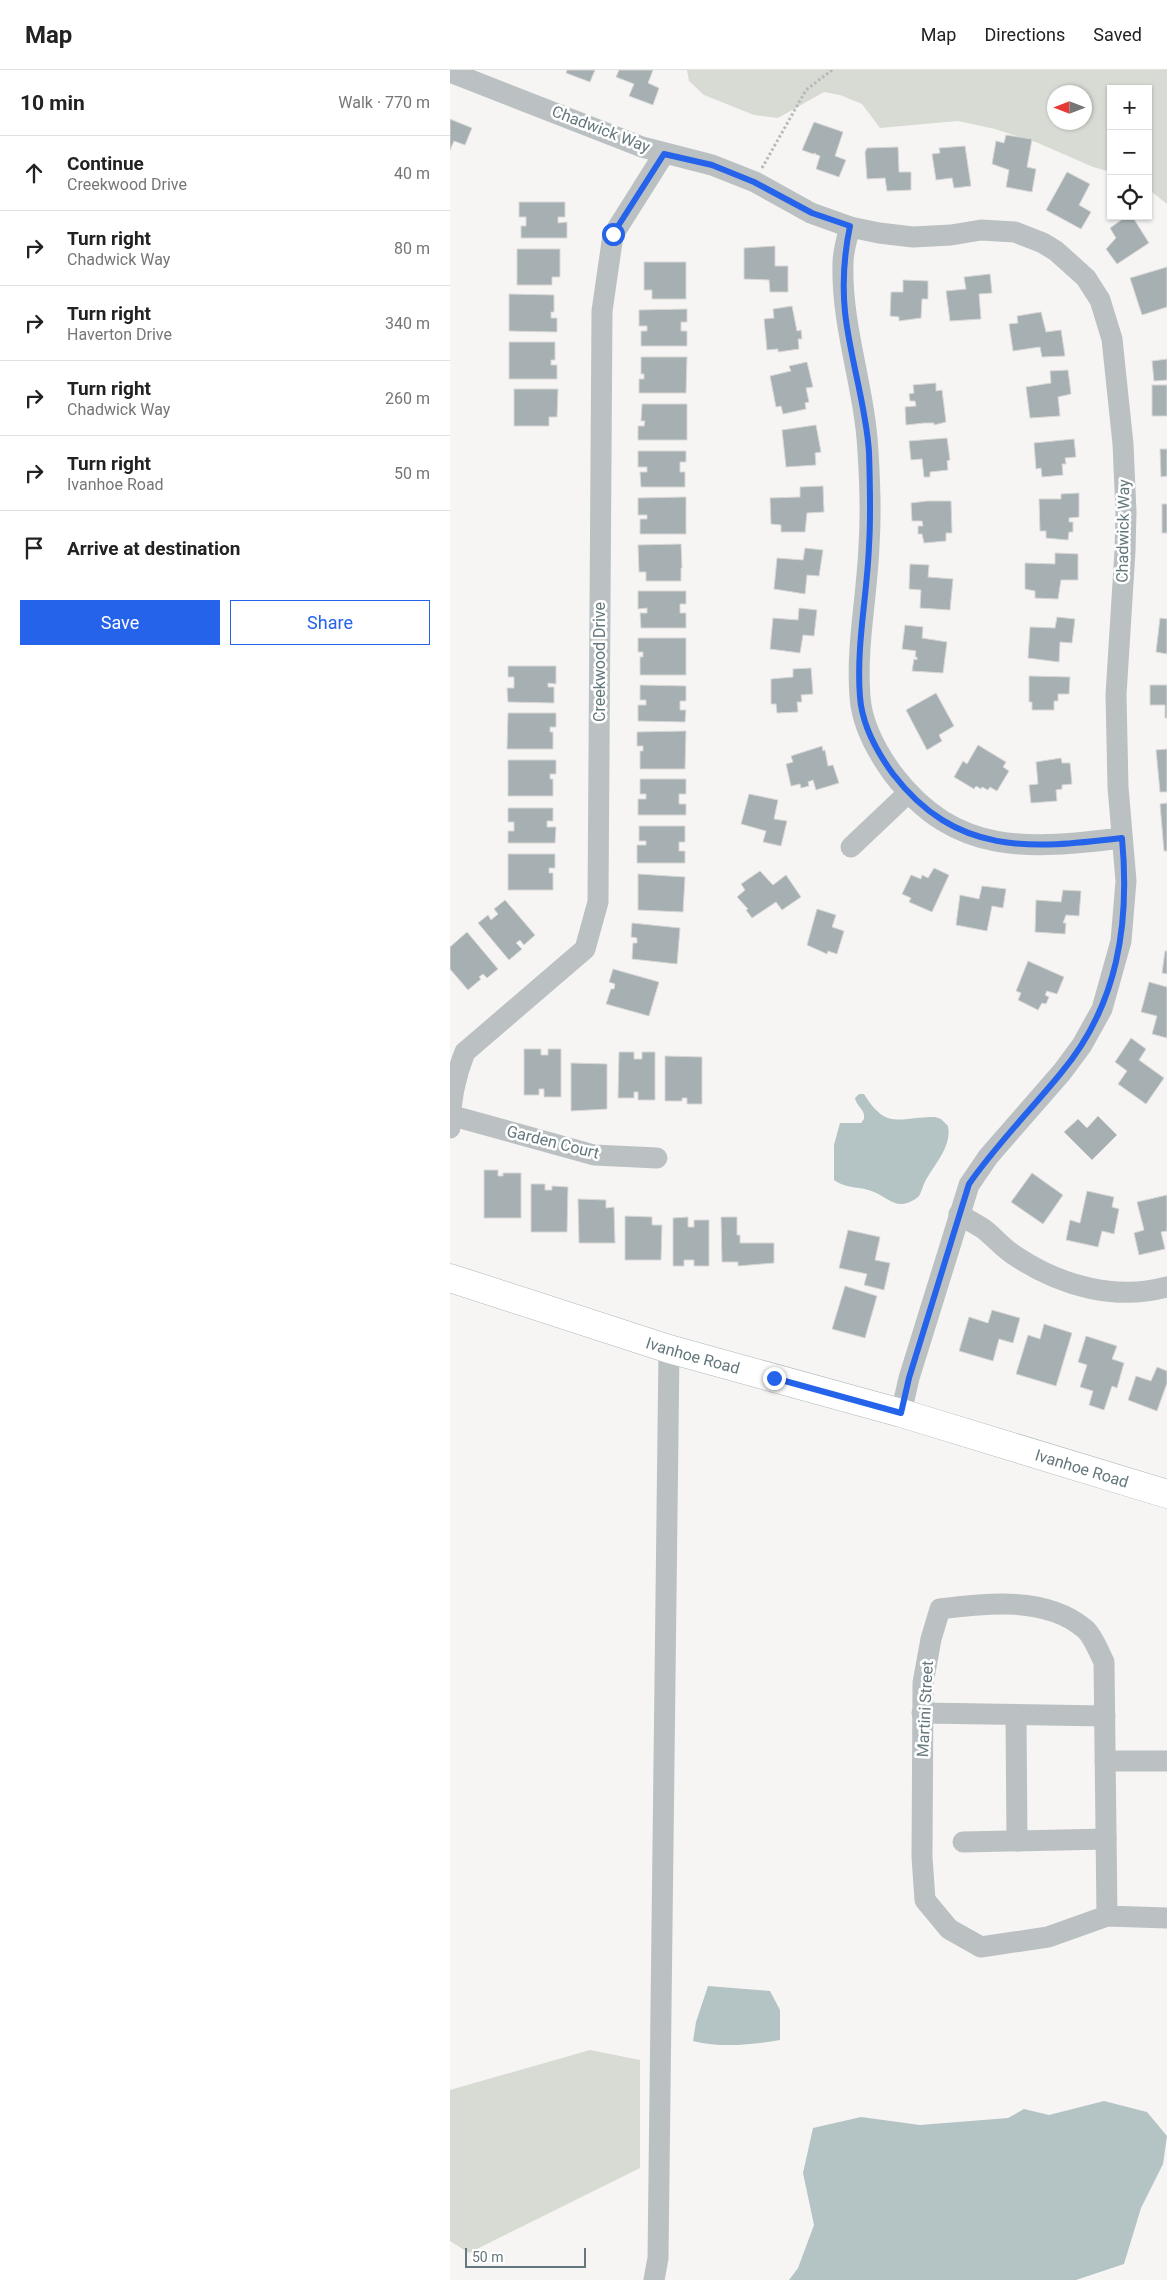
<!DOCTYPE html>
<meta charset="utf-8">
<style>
:root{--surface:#fff;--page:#f6f6f6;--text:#222;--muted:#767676;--line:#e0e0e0;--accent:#2563eb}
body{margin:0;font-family:Roboto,sans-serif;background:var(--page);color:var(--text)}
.controls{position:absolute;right:15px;top:15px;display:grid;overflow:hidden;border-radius:0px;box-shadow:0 1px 4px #0004}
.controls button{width:45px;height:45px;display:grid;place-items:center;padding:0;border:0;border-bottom:1px solid var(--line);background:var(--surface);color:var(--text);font:25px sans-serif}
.compass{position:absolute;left:597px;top:15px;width:45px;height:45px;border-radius:50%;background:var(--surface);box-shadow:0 1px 4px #0004;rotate:270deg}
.scale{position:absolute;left:15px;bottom:12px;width:121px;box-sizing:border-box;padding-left:5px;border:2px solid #64777c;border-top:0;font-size:14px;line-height:18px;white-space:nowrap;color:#64777c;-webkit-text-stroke:4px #fff;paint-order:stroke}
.stop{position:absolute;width:15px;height:15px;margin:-11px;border:4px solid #2563eb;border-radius:50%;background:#fff}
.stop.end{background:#2563eb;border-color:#fff;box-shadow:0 1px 5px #0008}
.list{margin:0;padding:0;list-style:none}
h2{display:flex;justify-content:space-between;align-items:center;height:65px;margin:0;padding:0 20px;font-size:21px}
h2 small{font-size:16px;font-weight:400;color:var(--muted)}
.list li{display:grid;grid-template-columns:32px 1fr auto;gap:15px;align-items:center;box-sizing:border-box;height:75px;padding:0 20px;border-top:1px solid var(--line)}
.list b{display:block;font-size:19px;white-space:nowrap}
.list p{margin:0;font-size:16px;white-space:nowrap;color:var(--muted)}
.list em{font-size:16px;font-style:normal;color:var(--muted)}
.actions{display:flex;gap:10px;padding:15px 20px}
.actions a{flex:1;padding:11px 0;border:1px solid var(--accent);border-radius:0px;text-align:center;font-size:18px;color:var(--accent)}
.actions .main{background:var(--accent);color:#fff}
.icon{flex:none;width:28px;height:28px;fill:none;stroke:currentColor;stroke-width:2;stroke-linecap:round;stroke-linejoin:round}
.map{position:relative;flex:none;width:717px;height:2210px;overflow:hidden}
header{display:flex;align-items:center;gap:30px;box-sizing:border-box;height:70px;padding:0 25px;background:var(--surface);border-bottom:1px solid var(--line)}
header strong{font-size:24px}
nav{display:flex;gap:28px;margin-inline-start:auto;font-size:18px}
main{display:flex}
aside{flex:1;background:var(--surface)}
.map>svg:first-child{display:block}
.green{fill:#d7dbd3;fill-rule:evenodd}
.water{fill:#b4c3c4}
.building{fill:#a6afb2;stroke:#d8d7d6}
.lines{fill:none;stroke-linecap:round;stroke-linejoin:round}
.major-casing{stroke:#afb6b8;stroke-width:29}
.path{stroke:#b6babc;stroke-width:3;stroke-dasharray:2.5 2.5;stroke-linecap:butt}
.minor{stroke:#bbc1c3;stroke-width:21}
.major{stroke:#fff;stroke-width:28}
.route{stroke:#2563eb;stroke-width:6}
.labels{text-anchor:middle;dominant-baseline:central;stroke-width:5;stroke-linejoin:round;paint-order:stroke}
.street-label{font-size:16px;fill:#64777c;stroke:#fff}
</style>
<header>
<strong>Map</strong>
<nav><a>Map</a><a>Directions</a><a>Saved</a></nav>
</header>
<main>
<aside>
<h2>10 min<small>Walk · 770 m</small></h2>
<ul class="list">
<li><svg class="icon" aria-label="ahead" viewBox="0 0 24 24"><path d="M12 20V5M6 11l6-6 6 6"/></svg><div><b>Continue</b><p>Creekwood Drive</p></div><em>40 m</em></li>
<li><svg class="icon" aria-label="right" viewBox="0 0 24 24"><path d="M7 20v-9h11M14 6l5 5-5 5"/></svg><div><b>Turn right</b><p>Chadwick Way</p></div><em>80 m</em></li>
<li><svg class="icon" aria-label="right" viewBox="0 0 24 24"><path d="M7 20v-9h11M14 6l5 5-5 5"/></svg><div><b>Turn right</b><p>Haverton Drive</p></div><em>340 m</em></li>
<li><svg class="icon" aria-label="right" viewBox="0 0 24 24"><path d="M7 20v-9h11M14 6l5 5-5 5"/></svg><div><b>Turn right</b><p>Chadwick Way</p></div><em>260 m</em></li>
<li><svg class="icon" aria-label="right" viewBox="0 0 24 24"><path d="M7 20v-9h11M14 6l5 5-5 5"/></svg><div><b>Turn right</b><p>Ivanhoe Road</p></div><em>50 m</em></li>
<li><svg class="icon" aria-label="arrive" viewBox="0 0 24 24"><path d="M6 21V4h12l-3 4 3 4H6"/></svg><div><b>Arrive at destination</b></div></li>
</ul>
<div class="actions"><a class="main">Save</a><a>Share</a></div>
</aside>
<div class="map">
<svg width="717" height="2210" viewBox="0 0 717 2210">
<rect width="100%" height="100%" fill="#f6f5f3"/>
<g class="green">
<path d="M 237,0 L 717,0 L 717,134 L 698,119 L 698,19 L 661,19 L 661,102 L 643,97 L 588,73 L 545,59 L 508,51 L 430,58 L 412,34 L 390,25 L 374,22 L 328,48 L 304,45 L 254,25 L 239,11 ZM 604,22 L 634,22 L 634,52 L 604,52 Z"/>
<polygon points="140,1980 190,1990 190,2098 19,2183 0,2171 0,2020"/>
</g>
<g class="water">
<path d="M 409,1024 L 414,1024 C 437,1061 448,1047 485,1047 L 491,1049 L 498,1056 C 502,1075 486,1093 477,1108 C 473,1114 472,1121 469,1126 C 465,1130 457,1134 452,1134 C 443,1135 432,1125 424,1122 C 411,1116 395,1119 384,1110 L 384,1075 L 390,1053 L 411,1053 L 414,1049 C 416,1040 406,1036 405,1028 Z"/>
<path d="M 258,1916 L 320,1921 L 330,1940 L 330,1970 C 302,1975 271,1978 243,1971 L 246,1952 Z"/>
<polygon points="654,2031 697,2042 717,2066 713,2094 691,2138 674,2194 626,2210 339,2210 348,2198 364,2155 353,2103 363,2058 411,2047 470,2055 558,2048 574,2039 599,2045"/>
</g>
<g class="building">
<polygon points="117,0 145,0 140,12 116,3"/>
<polygon points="169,0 203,0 198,13 209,18 203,35 179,26 184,14 166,7"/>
<polygon points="0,49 22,58 15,75 4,71 0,80"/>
<polygon points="364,52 393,62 385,86 396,90 389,107 366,99 370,86 365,84 366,83 363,84 352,80"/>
<polygon points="556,65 582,69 577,97 586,99 582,122 556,117 559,100 542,94 546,71 554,73"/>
<polygon points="515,76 521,116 504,118 502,108 486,110 482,84 490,83 489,78"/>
<polygon points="448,77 449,102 461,102 461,120 437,121 435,108 417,109 415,82 417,78"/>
<polygon points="617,102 640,114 629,135 641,142 631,159 596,140"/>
<polygon points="69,132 115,132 115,147 108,147 108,153 117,152 117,168 71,168 71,156 76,156 76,147 69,147"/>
<polygon points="677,146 682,146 699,173 667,194 656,179 666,168 660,158"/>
<polygon points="325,176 325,196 338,196 338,222 320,222 319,210 294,209 294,178"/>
<polygon points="67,179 110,179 110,207 102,207 102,215 67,215"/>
<polygon points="194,192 236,192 236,229 202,229 202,220 194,220"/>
<polygon points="717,197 717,237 692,245 680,208"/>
<polygon points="540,204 542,223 529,224 531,249 500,251 496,221 516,219 514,207"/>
<polygon points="453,210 478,211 478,229 472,229 471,248 449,251 449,247 440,246 441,222 453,222"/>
<polygon points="59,224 104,225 104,242 101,242 101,248 107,248 107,262 59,261"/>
<polygon points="342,236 347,261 351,260 352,269 348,269 349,279 328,282 328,279 317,280 314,249 324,248 323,239"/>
<polygon points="237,239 237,252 231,252 231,261 237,261 237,276 191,276 191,261 197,261 197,256 189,256 189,240"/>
<polygon points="591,242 596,262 611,260 615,286 592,287 590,277 563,281 559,254 568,253 567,246"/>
<polygon points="59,272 105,272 105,290 101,290 101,295 107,295 107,309 59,309"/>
<polygon points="191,287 237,287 236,323 189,323 189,309 194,309 194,304 191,304"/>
<polygon points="717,289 717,310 704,311 702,291"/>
<polygon points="357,292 363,317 356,318 359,332 355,333 356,339 333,344 331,336 326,337 320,306 341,301 339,296"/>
<polygon points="618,300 621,324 608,327 610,346 580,348 576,317 601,313 600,301"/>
<polygon points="486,313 486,321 492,320 496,352 484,355 484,353 474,353 456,355 455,337 466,336 465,331 460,331 459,324 464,323 463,315"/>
<rect x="702" y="315" width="15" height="31"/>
<polygon points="64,319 108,319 107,347 99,347 99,356 64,356"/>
<polygon points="192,334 237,334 237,370 188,370 188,356 194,356 195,351 191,351"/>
<polygon points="366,355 371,382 365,383 366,395 336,397 332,360"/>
<polygon points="497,368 500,390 497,391 498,400 480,402 480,407 474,407 472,389 461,390 459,371"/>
<polygon points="624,369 626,387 615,388 616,394 612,394 613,405 592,407 591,398 586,399 584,373"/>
<polygon points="710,379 717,379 717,406 711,407"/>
<polygon points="188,381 236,381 236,392 230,392 230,402 235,402 235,417 191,417 190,402 197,402 197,397 188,397"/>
<polygon points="373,416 374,442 357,443 355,462 331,462 331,455 321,454 320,428 350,427 350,417"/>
<polygon points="629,423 629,447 619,448 619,452 623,452 623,462 619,462 618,470 596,468 596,461 590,461 589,429 611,429 611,424"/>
<polygon points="236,427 236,464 190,464 190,449 197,449 197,445 188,445 188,428"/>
<polygon points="477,431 501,431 502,463 496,463 496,471 474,473 472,464 468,464 468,456 473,456 472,451 462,451 461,433"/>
<rect x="712" y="434" width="5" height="29"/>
<polygon points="231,474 232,498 231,498 231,511 196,511 196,502 189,502 188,475"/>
<polygon points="355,478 373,480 369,506 357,505 355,524 324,519 327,488 353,490"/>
<polygon points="605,483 628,484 628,510 611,510 608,529 585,528 585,521 575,519 575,493 605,494"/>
<polygon points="460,494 479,495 478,507 503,509 500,540 470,538 471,520 459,519"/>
<polygon points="188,521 236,521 236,534 230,534 230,543 236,543 236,558 191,558 190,543 197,543 197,538 188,539"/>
<polygon points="349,538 367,540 364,566 353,565 350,583 320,579 323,548 348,550"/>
<polygon points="607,547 625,549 622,573 610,572 609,592 578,588 580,557 605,558"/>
<polygon points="710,548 717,549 717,584 706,582"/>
<polygon points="455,555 473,557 472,568 497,572 493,603 462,601 464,589 467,590 467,587 465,587 466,581 452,579"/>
<polygon points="188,568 236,568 236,605 190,605 190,587 193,587 193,582 188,582"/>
<polygon points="58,596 106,596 106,614 98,613 98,617 104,617 104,633 58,632 57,618 64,618 64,607 58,607"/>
<polygon points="361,598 363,624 351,625 352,632 347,632 348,642 327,643 326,634 321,634 321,609 343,607 343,599"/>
<polygon points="579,606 620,607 619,624 608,624 608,631 604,631 604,640 582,640 582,632 579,632"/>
<polygon points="190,615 236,616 236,631 230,631 230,640 236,640 235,652 188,651 188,635 196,635 196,630 190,630"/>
<polygon points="700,615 717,615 717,648 715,648 715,635 700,635"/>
<polygon points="486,623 504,656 489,665 492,671 477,680 456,640"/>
<polygon points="58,643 106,643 106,657 100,657 100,662 103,662 103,679 57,679"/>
<polygon points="236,661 235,699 190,699 190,681 193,681 193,676 187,676 187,662"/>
<polygon points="528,675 556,692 553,697 559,701 547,721 540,717 538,720 532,717 531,719 526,716 524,719 504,707 513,691 517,694"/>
<polygon points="372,676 373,681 375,680 378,696 383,695 389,713 366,720 363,710 358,712 359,716 351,718 350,714 341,716 336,694 343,692 341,686"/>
<polygon points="717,679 717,722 710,722 706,680"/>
<polygon points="611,688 612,693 620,693 622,714 612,715 612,719 606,720 607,731 581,733 579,715 588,714 586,692"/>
<polygon points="58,690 106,690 106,704 100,704 100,709 103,709 103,726 58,726"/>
<polygon points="190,709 236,709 236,724 229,724 229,734 236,734 236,745 188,745 188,729 196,729 196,724 190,724"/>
<polygon points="299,724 328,730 324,749 337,751 331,776 313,772 316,761 291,754"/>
<polygon points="717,733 717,781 714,781 710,734"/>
<polygon points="58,738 103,738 103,751 97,751 97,757 106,757 105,773 58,773 58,761 64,761 64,752 58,752"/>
<polygon points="189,756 235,756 235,772 229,772 229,781 235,781 235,793 187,793 187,775 196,775 196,771 189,771"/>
<polygon points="58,784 105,784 105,798 99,798 99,803 103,803 103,820 58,820"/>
<polygon points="484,798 499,805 482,842 459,832 461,828 452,824 461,805 471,809 472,805 478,808"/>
<polygon points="310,801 323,815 336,805 351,827 332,840 326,832 302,848 296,840 298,839 287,827 295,820 291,814"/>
<polygon points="188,804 235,807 233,842 188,840"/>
<polygon points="532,816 556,819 553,838 542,836 537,861 506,855 510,825 529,829"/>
<polygon points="613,820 631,821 629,846 616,845 613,853 616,853 615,864 585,862 586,830 611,832"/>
<polygon points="55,830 85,865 74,875 70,870 66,873 72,879 59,890 28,853 38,845 41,850 48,844 44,839"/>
<polygon points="367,839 386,845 382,857 394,861 387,884 378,881 377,884 357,875"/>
<polygon points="182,853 230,858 227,894 182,889 183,873 187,873 187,868 181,867"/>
<polygon points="17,862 48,899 37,908 33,904 29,907 31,909 18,920 0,899 0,877"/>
<polygon points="715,881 717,881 717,904 712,903"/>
<polygon points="578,891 614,907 607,924 597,921 595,925 599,927 596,934 592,933 588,940 568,930 571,923 566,921"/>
<polygon points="163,899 209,912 199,946 156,934 161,919 164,919 165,914 159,912"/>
<polygon points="699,912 717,917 717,968 702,964 707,946 691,942"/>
<polygon points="681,968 696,979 689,990 714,1008 696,1034 668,1014 677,1001 665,992"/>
<polygon points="74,979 91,979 91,985 98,985 98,979 111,979 111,1027 94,1027 94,1019 89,1019 89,1025 74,1025"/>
<polygon points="169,982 184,982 184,989 192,989 192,982 205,982 205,1030 188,1030 188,1022 184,1022 184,1028 168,1028"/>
<polygon points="215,986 252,987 252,1034 237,1034 237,1028 232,1028 232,1031 215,1031"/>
<polygon points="121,993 157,994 157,1039 121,1041"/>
<polygon points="648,1046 667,1065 642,1090 614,1062 628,1049 637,1058"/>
<polygon points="34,1100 48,1100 48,1106 53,1106 53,1103 71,1103 71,1148 34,1148"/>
<polygon points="582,1103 613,1125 593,1154 561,1132"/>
<polygon points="81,1114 95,1114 95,1120 102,1120 102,1116 118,1117 117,1162 81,1162"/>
<polygon points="637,1121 664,1127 662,1137 669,1139 664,1164 652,1161 648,1177 616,1170 620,1150 630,1153"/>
<polygon points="717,1125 717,1161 711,1162 715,1179 689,1185 684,1163 694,1160 687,1132"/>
<polygon points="128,1129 156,1130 156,1138 164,1137 165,1173 129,1173"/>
<polygon points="175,1146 202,1147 202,1155 212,1155 211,1190 175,1190"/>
<polygon points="238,1147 238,1157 244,1157 244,1150 259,1150 259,1196 244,1196 244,1190 234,1190 234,1196 223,1196 223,1148"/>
<polygon points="271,1147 287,1147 287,1165 290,1165 290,1173 324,1173 324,1193 288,1196 288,1192 272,1192"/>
<polygon points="398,1160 430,1167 425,1190 440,1193 434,1220 414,1215 417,1204 389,1198"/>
<polygon points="395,1216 427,1226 415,1268 382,1259"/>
<polygon points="542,1240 570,1248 563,1273 549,1269 543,1291 509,1281 519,1247 538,1253"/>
<polygon points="594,1254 622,1263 606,1316 566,1304 578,1265 590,1269"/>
<polygon points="636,1266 667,1276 662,1289 674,1293 667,1318 662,1316 654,1340 639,1335 643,1321 630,1317 637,1295 628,1292"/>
<polygon points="707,1297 717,1301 717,1313 707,1341 678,1330 686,1306 701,1311"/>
</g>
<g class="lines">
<g class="major-casing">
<g id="major">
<path id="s1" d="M 0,1208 L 219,1279 L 451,1343 L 717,1424"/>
</g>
</g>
<polyline class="path" points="312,98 356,20 382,0"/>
<g class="minor">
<polyline points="0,2 192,77 262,95 305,112 361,143 400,157 429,163 463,167 501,165 531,160 565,162 593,173 606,181 636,208 650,230 662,269 673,374 676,442 675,481 666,625 668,717 676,811 671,871 652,939 632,975 612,1002 538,1087 519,1115 459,1308 451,1343"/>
<path d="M 400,157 C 397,168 393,181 393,193 C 391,257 415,318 418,382 C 420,413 421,446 419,476 C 417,527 406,576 410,627 C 412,655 427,682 443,704 C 506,787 580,779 672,768"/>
<polyline points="401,777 458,723"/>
<polyline points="0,1045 144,1085 207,1088"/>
<path d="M 0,1058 C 0,1031 5,1007 15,982 L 135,879 L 148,832 L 152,241 L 163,165 L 214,84"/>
<path d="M 509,1144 C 517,1150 527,1154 535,1160 C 546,1169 555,1180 567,1187 C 611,1216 666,1231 717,1217"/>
<polyline points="472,1643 655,1646"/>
<polyline points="566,1646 567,1771"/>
<polyline points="655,1691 717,1691"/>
<polyline points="513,1772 656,1769"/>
<path d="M 657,1846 L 654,1592 C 649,1582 643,1566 635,1559 C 597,1526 536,1533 490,1539 L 481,1569 L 473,1613 L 472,1787 L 475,1830 L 499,1859 L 531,1877 L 598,1867 L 657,1846 L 717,1848"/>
<polyline points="204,2210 208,2188 219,1279"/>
</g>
<use href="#major" class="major"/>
</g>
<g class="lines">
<path class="route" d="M 163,164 L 214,84 L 262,95 L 304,112 L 362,143 L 400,156 C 394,185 392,212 395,242 C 400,289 416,335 419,382 C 420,413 421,445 419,476 C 417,527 406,576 410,627 C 412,655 427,682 443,704 C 506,786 580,779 672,768 C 680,854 668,935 611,1003 C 580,1041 546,1075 519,1114 L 459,1308 L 451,1343 L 324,1308"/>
</g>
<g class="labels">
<g class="street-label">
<text transform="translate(151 59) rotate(21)">Chadwick Way</text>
<text transform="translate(673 461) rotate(-89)">Chadwick Way</text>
<text transform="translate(149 592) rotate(-90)">Creekwood Drive</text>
<text transform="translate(103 1072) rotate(14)">Garden Court</text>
<text stroke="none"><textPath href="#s1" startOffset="255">Ivanhoe Road</textPath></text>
<text stroke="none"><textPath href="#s1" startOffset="660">Ivanhoe Road</textPath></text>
<text transform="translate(475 1639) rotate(-87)">Martini Street</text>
</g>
</g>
</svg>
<div class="controls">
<button>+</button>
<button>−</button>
<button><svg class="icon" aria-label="locate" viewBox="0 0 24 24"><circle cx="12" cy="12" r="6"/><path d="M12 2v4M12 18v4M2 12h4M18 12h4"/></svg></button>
</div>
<svg class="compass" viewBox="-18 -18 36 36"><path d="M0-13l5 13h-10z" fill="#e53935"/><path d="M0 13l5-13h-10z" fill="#767676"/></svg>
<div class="scale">50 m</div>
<div class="stop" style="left:163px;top:164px"></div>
<div class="stop end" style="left:324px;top:1308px"></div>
</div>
</main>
